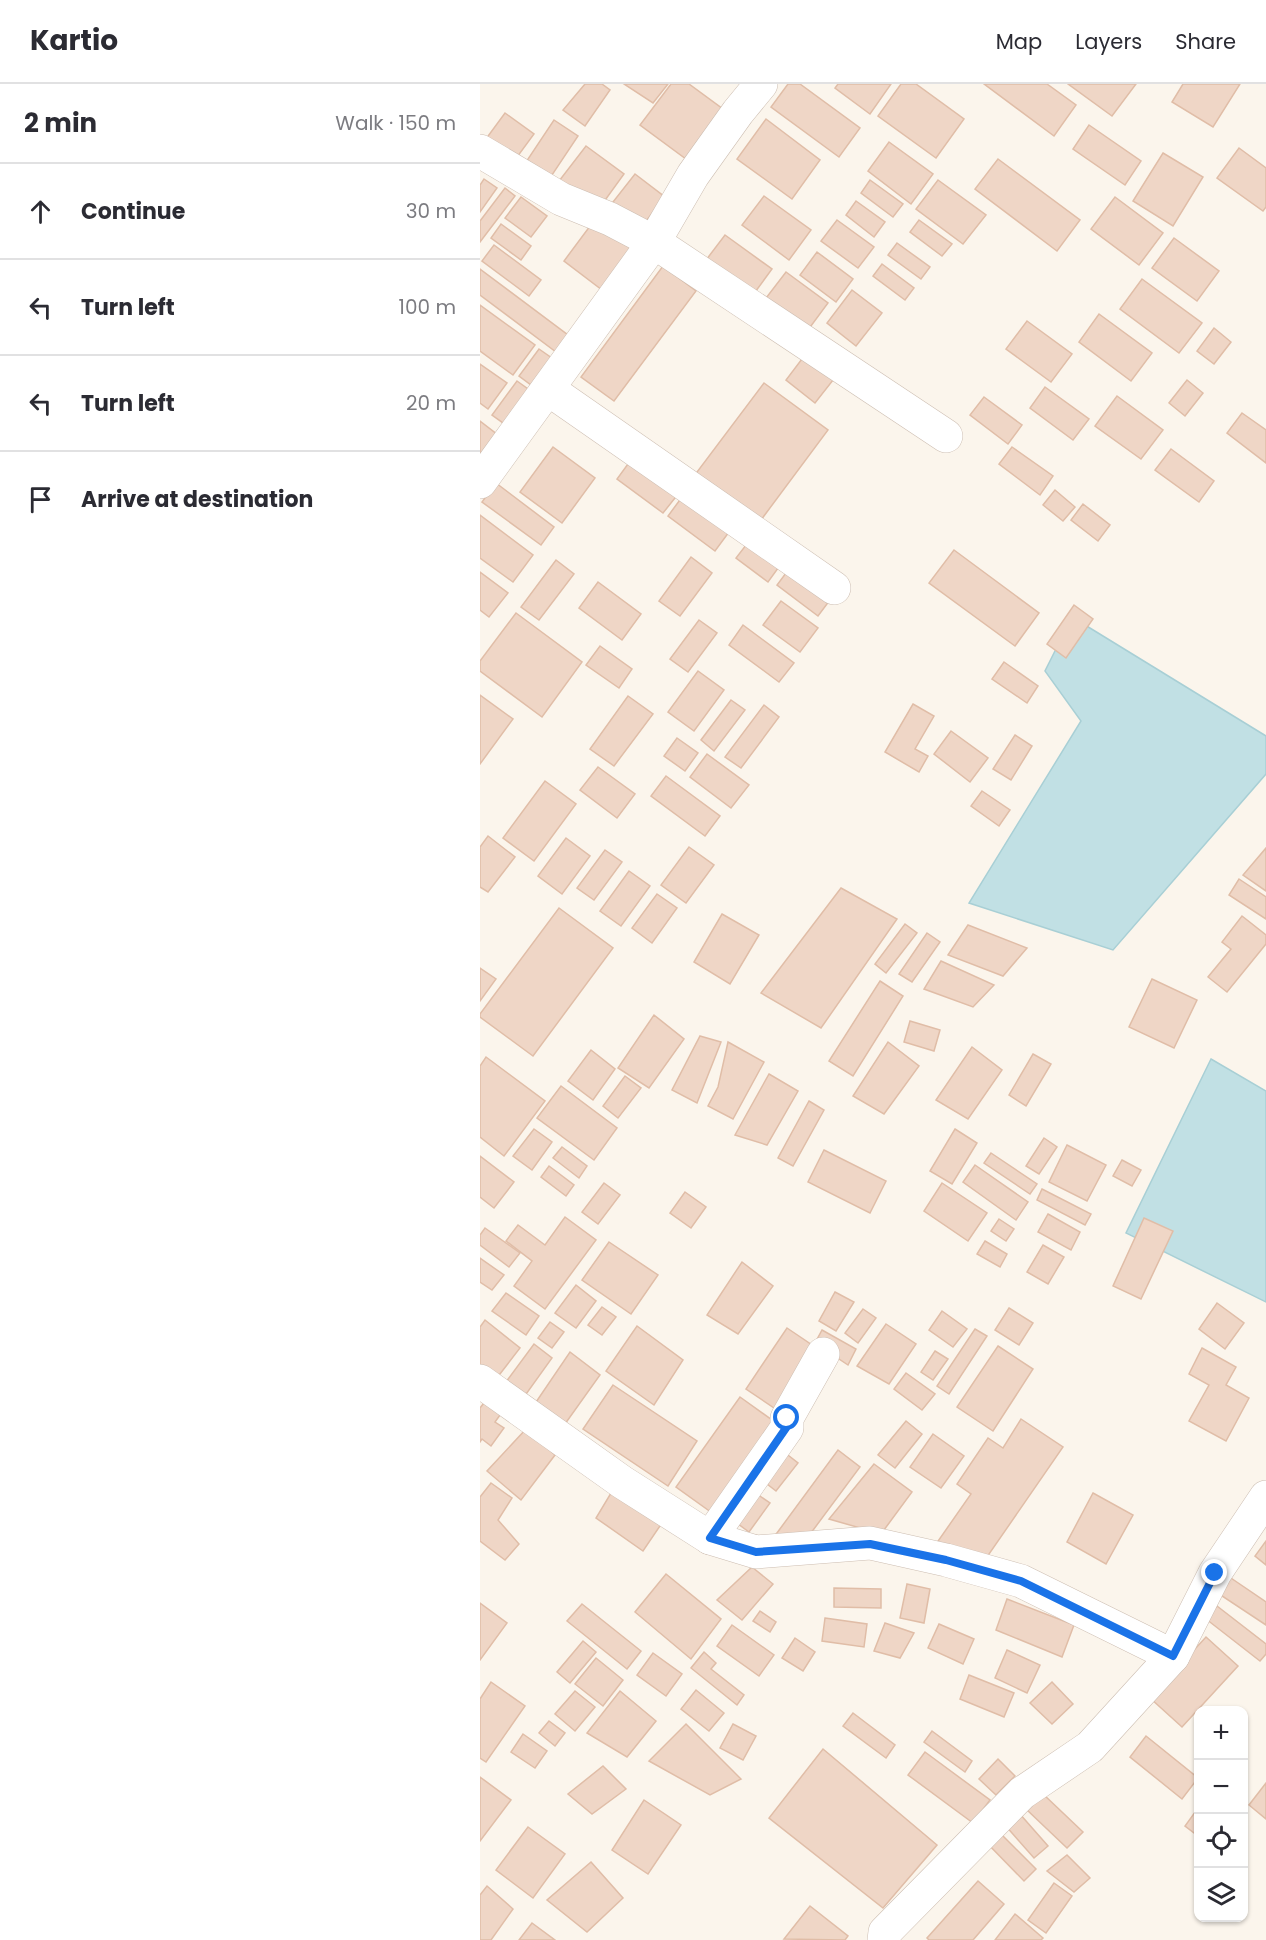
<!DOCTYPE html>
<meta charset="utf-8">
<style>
:root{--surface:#fff;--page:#f2f2f3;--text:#2b2b33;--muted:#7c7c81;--line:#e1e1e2}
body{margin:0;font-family:Poppins,sans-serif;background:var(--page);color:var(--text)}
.controls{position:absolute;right:18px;bottom:18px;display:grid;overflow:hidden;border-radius:12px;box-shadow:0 2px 4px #0004}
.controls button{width:54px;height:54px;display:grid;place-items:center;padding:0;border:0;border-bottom:2px solid var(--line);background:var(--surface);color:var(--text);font:30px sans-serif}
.stop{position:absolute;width:18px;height:18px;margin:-14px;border:4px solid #1a73e8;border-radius:50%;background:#fff}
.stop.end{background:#1a73e8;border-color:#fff;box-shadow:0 2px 6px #0008}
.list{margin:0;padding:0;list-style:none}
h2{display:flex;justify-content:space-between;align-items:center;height:78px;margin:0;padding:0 24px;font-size:26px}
h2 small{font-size:20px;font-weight:400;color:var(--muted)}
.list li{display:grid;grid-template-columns:39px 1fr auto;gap:18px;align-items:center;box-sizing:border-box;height:96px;padding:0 24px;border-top:2px solid var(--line)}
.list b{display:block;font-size:22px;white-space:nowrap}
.list em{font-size:20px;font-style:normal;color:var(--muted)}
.icon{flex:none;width:33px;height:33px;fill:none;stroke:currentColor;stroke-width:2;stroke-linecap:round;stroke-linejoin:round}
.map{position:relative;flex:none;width:786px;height:1856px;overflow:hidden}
header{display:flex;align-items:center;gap:36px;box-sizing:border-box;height:84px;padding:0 30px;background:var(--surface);border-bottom:2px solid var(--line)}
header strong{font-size:28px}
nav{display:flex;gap:33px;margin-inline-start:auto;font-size:21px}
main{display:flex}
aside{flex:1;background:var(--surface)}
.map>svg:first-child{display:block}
.water{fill:#c1e0e4;stroke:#a8cfd5;stroke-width:1.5}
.building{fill:#efd6c6;stroke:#e0bda7;stroke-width:1.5}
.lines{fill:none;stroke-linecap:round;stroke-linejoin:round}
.minor-casing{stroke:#cdbeb2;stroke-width:34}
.minor{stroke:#fff;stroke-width:33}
.route{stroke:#1a73e8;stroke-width:8}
</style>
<header>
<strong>Kartio</strong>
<nav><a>Map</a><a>Layers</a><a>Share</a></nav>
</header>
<main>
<aside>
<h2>2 min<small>Walk · 150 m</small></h2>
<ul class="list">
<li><svg class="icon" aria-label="ahead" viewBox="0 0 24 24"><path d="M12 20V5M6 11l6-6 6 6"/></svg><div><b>Continue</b></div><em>30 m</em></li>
<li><svg class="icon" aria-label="left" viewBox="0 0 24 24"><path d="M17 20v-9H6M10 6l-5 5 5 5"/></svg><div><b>Turn left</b></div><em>100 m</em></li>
<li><svg class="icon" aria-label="left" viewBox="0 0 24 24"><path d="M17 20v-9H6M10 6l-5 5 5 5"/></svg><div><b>Turn left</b></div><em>20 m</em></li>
<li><svg class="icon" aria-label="arrive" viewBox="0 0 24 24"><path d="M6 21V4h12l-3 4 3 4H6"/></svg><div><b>Arrive at destination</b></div></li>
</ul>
</aside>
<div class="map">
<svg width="786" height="1856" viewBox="0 0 786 1856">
<rect width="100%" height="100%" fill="#fbf5ec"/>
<g class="water">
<polygon points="592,533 786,652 786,690 633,866 489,819 601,637 565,587"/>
<polygon points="731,975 786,1007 786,1218 646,1149"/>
</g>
<g class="building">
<polygon points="105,0 122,0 130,6 105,42 83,26"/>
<polygon points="144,0 188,0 173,19"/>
<polygon points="191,0 209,0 247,28 210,78 160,41"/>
<polygon points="308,0 320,0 380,44 359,73 291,23"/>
<polygon points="358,0 411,0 390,30 355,4"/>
<polygon points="421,0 436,0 484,35 456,74 398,32"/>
<polygon points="504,0 567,0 596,21 574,52"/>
<polygon points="588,0 656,0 632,32"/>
<polygon points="703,0 760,0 733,43 692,18"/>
<polygon points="25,29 54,50 29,84 0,63"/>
<polygon points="286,35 340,76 312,115 257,75"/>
<polygon points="74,36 98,52 66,100 44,81"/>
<polygon points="609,41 661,77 645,101 593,65"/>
<polygon points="409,58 453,90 431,120 388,87"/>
<polygon points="106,62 144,90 118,126 79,97"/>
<polygon points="759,64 786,84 786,123 783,127 737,94"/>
<polygon points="683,69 723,93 693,142 653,117"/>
<polygon points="518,75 600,136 577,167 495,105"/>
<polygon points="155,90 185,113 159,146 129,123"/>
<polygon points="4,95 17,104 0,128 0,101"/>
<polygon points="390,96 423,120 413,133 381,109"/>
<polygon points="458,96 506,131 483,160 436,125"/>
<polygon points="25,104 35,112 0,158 0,137"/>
<polygon points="284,112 331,146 309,176 262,141"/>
<polygon points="41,113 67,132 51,153 25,134"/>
<polygon points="635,113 683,149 659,181 611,145"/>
<polygon points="376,117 405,138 394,153 366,131"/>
<polygon points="116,134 158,165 126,209 84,177"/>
<polygon points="357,136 394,163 378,184 341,157"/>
<polygon points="439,136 472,160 462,172 430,148"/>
<polygon points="21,140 51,162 41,176 11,154"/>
<polygon points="245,151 292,185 270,215 223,180"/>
<polygon points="694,154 739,187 717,217 672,184"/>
<polygon points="417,159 450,183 441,195 408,171"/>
<polygon points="14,161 61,196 49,212 2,177"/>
<polygon points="337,168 373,195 356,218 320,191"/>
<polygon points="402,180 434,204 425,216 393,192"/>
<polygon points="183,182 216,207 134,317 101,293"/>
<polygon points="0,185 96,257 84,274 0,211"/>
<polygon points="306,188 348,219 328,246 286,214"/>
<polygon points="662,195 722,239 699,269 640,225"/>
<polygon points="372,206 402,229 376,262 347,239"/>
<polygon points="0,221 55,261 33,291 0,267"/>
<polygon points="619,230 672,269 651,297 599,258"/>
<polygon points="547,237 592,270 571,298 526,265"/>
<polygon points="734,244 751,258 734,280 717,267"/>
<polygon points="331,263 361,286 335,319 306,296"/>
<polygon points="59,265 79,279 59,307 39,292"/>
<polygon points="0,280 27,299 8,325 0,319"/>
<polygon points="707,296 723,309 705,332 689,319"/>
<polygon points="37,297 55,310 30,344 12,331"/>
<polygon points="284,299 348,346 278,440 214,392"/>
<polygon points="565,303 609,335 593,356 550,324"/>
<polygon points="637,312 683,346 661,375 615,342"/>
<polygon points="504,313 542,341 528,360 490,331"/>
<polygon points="762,329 786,346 786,379 747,349"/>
<polygon points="0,337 18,351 0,376"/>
<polygon points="73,363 115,394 82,439 40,408"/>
<polygon points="532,363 573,392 560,411 519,380"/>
<polygon points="691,365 734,397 719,418 675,386"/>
<polygon points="156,369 203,404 183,429 137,395"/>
<polygon points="16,399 74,443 61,461 2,418"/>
<polygon points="208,405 255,440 235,467 188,432"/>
<polygon points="575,406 595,423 583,437 563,421"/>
<polygon points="603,420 630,441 618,457 591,436"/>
<polygon points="0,431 53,471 33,498 0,474"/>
<polygon points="273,452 304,476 288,498 256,474"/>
<polygon points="474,466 559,529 535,562 449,499"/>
<polygon points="211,473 232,489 200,532 179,517"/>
<polygon points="76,476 94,490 59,536 41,523"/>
<polygon points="312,481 353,512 338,532 297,501"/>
<polygon points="0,488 28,509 9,533 0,526"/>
<polygon points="118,498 161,530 142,556 99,524"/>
<polygon points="301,517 338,544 320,568 283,541"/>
<polygon points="594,521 613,535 586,574 567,560"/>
<polygon points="36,529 102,578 62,633 0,587 0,577"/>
<polygon points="219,536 237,549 208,588 190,575"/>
<polygon points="263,541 314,579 299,598 249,561"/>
<polygon points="120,562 152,585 139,604 106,581"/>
<polygon points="524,578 558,602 547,619 512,595"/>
<polygon points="218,587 244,606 214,647 188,628"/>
<polygon points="0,611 33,635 0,680"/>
<polygon points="148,612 173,630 134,682 110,665"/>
<polygon points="251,616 265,626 234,667 221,656"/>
<polygon points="433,620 454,632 435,665 448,672 439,688 405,668"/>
<polygon points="284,621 299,633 261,684 245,673"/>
<polygon points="471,647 508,674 490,698 454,670"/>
<polygon points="535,651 552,662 531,696 513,685"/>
<polygon points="197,654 218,669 205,687 184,672"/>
<polygon points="227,670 269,701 251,724 210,693"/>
<polygon points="118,683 155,710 137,734 100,706"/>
<polygon points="186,692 240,732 225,752 171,712"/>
<polygon points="65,697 96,720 54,777 23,754"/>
<polygon points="502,707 530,726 519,742 491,722"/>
<polygon points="8,752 35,773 8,808 0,803 0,763"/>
<polygon points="86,754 110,772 82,810 58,792"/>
<polygon points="209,763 234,781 206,819 181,801"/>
<polygon points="786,764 786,807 763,791"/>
<polygon points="125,766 142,778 114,816 97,804"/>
<polygon points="149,787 170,802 141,842 120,827"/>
<polygon points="759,795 786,813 786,835 749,811"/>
<polygon points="361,804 417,835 341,944 281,909"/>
<polygon points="177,810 197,824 172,859 152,844"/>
<polygon points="79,824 133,864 53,972 0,933 0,930"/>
<polygon points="242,830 279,851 250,900 214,878"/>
<polygon points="762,832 786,851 786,860 747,908 728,893 751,865 742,858"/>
<polygon points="425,840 437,849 406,889 395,880"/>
<polygon points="488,841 547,864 523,892 468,871"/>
<polygon points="447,849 460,858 432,898 419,890"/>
<polygon points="461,877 514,901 493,923 444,905"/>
<polygon points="0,884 16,895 0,917"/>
<polygon points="672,895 717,916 694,964 649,943"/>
<polygon points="400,897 423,912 373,992 349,977"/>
<polygon points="174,931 204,955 169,1004 138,984"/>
<polygon points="430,937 460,946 454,967 424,958"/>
<polygon points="220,952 241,958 217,1019 192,1006"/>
<polygon points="248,958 284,978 253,1035 228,1022 238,1003"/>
<polygon points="408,958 439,982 404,1030 373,1012"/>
<polygon points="492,963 522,986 488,1035 456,1016"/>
<polygon points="111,966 135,985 113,1016 88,997"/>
<polygon points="553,970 571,980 546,1022 529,1011"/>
<polygon points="6,973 65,1017 24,1072 0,1053 0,982"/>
<polygon points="289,990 318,1007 287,1061 255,1051"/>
<polygon points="145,992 161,1004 138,1034 123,1022"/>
<polygon points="81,1002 137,1044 114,1076 57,1034"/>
<polygon points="329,1017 344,1026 313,1082 298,1074"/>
<polygon points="54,1045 72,1058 52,1086 33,1072"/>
<polygon points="475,1045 497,1059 472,1100 450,1087"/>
<polygon points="564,1054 577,1063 559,1090 546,1082"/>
<polygon points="587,1061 626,1081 607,1117 569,1098"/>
<polygon points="82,1063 107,1082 99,1094 73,1074"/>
<polygon points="344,1066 406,1097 390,1129 328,1098"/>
<polygon points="511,1069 557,1100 550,1110 504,1079"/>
<polygon points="0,1072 34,1098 14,1124 0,1113"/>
<polygon points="642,1076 661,1086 652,1102 633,1092"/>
<polygon points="495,1081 548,1118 536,1136 483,1098"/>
<polygon points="69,1082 94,1101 86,1112 61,1093"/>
<polygon points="124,1099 140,1111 118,1140 102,1128"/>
<polygon points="462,1099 507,1129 488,1157 444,1127"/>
<polygon points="562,1105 611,1130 605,1141 557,1116"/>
<polygon points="205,1108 226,1123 211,1144 190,1129"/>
<polygon points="568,1130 600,1148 591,1166 558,1148"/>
<polygon points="85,1133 116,1156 65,1225 34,1202 52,1177 26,1157 38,1141 65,1161"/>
<polygon points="664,1134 693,1147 661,1215 633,1202"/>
<polygon points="519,1135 534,1145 526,1157 511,1147"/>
<polygon points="5,1144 40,1169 29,1183 0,1161 0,1151"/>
<polygon points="505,1157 527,1170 520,1183 497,1170"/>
<polygon points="129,1158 178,1191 151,1230 102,1196"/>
<polygon points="563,1161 584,1173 568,1200 547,1188"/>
<polygon points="0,1174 24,1191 12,1206 0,1198"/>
<polygon points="262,1178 293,1202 258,1250 227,1231"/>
<polygon points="96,1201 116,1217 96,1244 75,1229"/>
<polygon points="355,1208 374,1218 356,1247 339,1237"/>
<polygon points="26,1209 59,1232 46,1251 12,1227"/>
<polygon points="737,1219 764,1239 745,1265 719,1245"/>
<polygon points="122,1223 136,1233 122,1251 108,1241"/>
<polygon points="529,1224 553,1239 539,1261 515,1246"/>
<polygon points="383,1225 396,1234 378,1259 365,1249"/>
<polygon points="462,1227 487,1245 473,1263 449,1246"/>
<polygon points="5,1236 40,1264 13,1299 0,1290 0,1243"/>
<polygon points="70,1238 84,1248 72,1264 58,1254"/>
<polygon points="406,1240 436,1260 409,1300 377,1282"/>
<polygon points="157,1242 203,1276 174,1321 126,1287"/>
<polygon points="307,1244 338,1265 297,1326 266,1305"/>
<polygon points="495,1245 507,1252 469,1310 457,1302"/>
<polygon points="342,1246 376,1265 368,1281 335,1259"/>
<polygon points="54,1260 72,1274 44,1313 26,1298"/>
<polygon points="518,1262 553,1285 513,1347 477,1323"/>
<polygon points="722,1264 756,1283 746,1301 769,1314 746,1357 709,1337 729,1301 709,1290"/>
<polygon points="455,1267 468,1275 453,1296 441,1288"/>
<polygon points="90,1268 120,1291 85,1340 54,1321"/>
<polygon points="426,1289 455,1310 442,1326 414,1305"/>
<polygon points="133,1301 217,1357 188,1402 103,1345"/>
<polygon points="10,1311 25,1324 15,1338 24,1344 11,1362 2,1355 0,1358 0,1324"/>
<polygon points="260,1313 299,1341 235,1431 196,1403"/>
<polygon points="541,1335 583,1363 507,1473 456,1460 491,1410 477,1400 508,1354 523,1364"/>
<polygon points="426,1337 442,1350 415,1384 398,1371"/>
<polygon points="46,1345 75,1371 41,1416 7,1387"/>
<polygon points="453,1350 484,1372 461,1404 430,1383"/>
<polygon points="358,1366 380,1383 325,1457 294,1453"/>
<polygon points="304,1368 318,1379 296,1407 282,1396"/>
<polygon points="394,1380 432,1408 401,1450 349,1435"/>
<polygon points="11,1399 32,1414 18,1436 39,1460 25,1476 0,1457 0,1413"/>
<polygon points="134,1404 184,1436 163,1467 116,1434"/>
<polygon points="274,1408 290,1419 269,1448 254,1437"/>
<polygon points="613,1409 653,1431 626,1480 587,1458"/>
<polygon points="786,1457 786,1481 775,1472"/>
<polygon points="272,1483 293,1500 262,1536 237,1516"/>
<polygon points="186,1490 241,1535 211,1575 155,1528"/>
<polygon points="745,1490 786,1518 786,1541 736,1508"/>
<polygon points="427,1500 450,1505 444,1539 420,1534"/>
<polygon points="354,1504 401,1505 401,1524 354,1523"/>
<polygon points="527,1515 594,1541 582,1573 516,1546"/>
<polygon points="0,1519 27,1539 0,1576"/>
<polygon points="102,1520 161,1567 147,1585 87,1537"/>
<polygon points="737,1522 786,1560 786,1570 780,1577 726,1535"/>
<polygon points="280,1527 296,1538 290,1548 273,1537"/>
<polygon points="345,1534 387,1540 384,1563 342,1557"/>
<polygon points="405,1539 434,1549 420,1574 394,1567"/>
<polygon points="459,1540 494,1555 483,1580 448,1564"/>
<polygon points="252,1541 294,1571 279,1592 237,1562"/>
<polygon points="726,1553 758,1582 702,1643 670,1614"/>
<polygon points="315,1554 335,1568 323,1587 302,1574"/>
<polygon points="103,1557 116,1568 90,1599 77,1588"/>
<polygon points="527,1566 560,1581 547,1609 515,1594"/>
<polygon points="224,1568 236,1579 231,1585 264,1611 257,1621 211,1584"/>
<polygon points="173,1569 202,1590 186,1612 157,1591"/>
<polygon points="116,1574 143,1596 123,1622 95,1600"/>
<polygon points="489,1591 534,1609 524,1633 480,1615"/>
<polygon points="11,1598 45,1622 6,1678 0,1674 0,1615"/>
<polygon points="572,1598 593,1620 572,1640 550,1619"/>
<polygon points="216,1606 244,1629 229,1647 201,1625"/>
<polygon points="95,1607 115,1623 95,1647 75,1630"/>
<polygon points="140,1607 176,1637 147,1673 107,1649"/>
<polygon points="373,1629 415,1661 406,1674 363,1642"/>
<polygon points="69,1637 85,1649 75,1662 59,1649"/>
<polygon points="206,1640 261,1695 230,1711 169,1677"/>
<polygon points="253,1640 276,1652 263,1676 240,1664"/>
<polygon points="452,1647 492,1677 485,1688 444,1658"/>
<polygon points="43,1650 67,1667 55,1684 31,1668"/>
<polygon points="666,1652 718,1694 702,1715 650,1673"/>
<polygon points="343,1665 457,1761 403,1824 289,1734"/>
<polygon points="445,1668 510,1716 493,1739 428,1691"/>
<polygon points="518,1675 535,1692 516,1711 499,1695"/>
<polygon points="123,1682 146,1705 112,1730 88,1710"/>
<polygon points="0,1693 31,1716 0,1757"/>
<polygon points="786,1699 786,1735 769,1721"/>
<polygon points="562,1709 603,1748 587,1764 546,1725"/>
<polygon points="164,1716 201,1741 168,1790 132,1766"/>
<polygon points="718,1724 718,1752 705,1742"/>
<polygon points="539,1729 568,1762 554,1774 525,1741"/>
<polygon points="48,1743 85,1770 53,1814 16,1786"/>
<polygon points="517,1746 556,1785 544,1797 505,1757"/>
<polygon points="587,1771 610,1794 594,1808 567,1787"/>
<polygon points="111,1778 143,1814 107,1848 67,1816"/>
<polygon points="498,1797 524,1820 493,1856 449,1856 447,1854"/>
<polygon points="574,1799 592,1812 566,1849 548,1836"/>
<polygon points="7,1802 33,1825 11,1856 0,1856 0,1811"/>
<polygon points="330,1822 368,1852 365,1856 304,1855"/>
<polygon points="535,1830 563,1854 561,1856 515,1856"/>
<polygon points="52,1839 75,1856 39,1856"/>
</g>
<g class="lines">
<g class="minor-casing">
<g id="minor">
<polyline points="0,67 81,115 130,135 174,158 466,352"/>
<polyline points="68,305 354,504"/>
<polyline points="0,398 174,158 213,91 258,28 281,0"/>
<polyline points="0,1297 142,1398 230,1454 276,1468 390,1459 466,1476 541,1497 693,1572 735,1489 786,1413"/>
<polyline points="230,1454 307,1344 307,1334 343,1270"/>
<polyline points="404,1856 405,1848 542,1709 610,1663 693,1572"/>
</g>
</g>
<use href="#minor" class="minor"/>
</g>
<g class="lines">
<polyline class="route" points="307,1334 306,1344 230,1454 276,1468 390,1460 466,1476 541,1497 693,1572 735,1489"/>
</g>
</svg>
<div class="controls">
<button>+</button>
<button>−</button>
<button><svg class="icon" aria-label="locate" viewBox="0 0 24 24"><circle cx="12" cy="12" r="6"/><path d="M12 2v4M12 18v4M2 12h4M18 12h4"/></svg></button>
<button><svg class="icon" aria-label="layers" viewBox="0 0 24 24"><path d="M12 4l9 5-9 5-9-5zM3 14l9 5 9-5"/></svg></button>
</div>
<div class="stop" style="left:307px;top:1334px"></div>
<div class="stop end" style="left:735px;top:1489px"></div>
</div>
</main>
